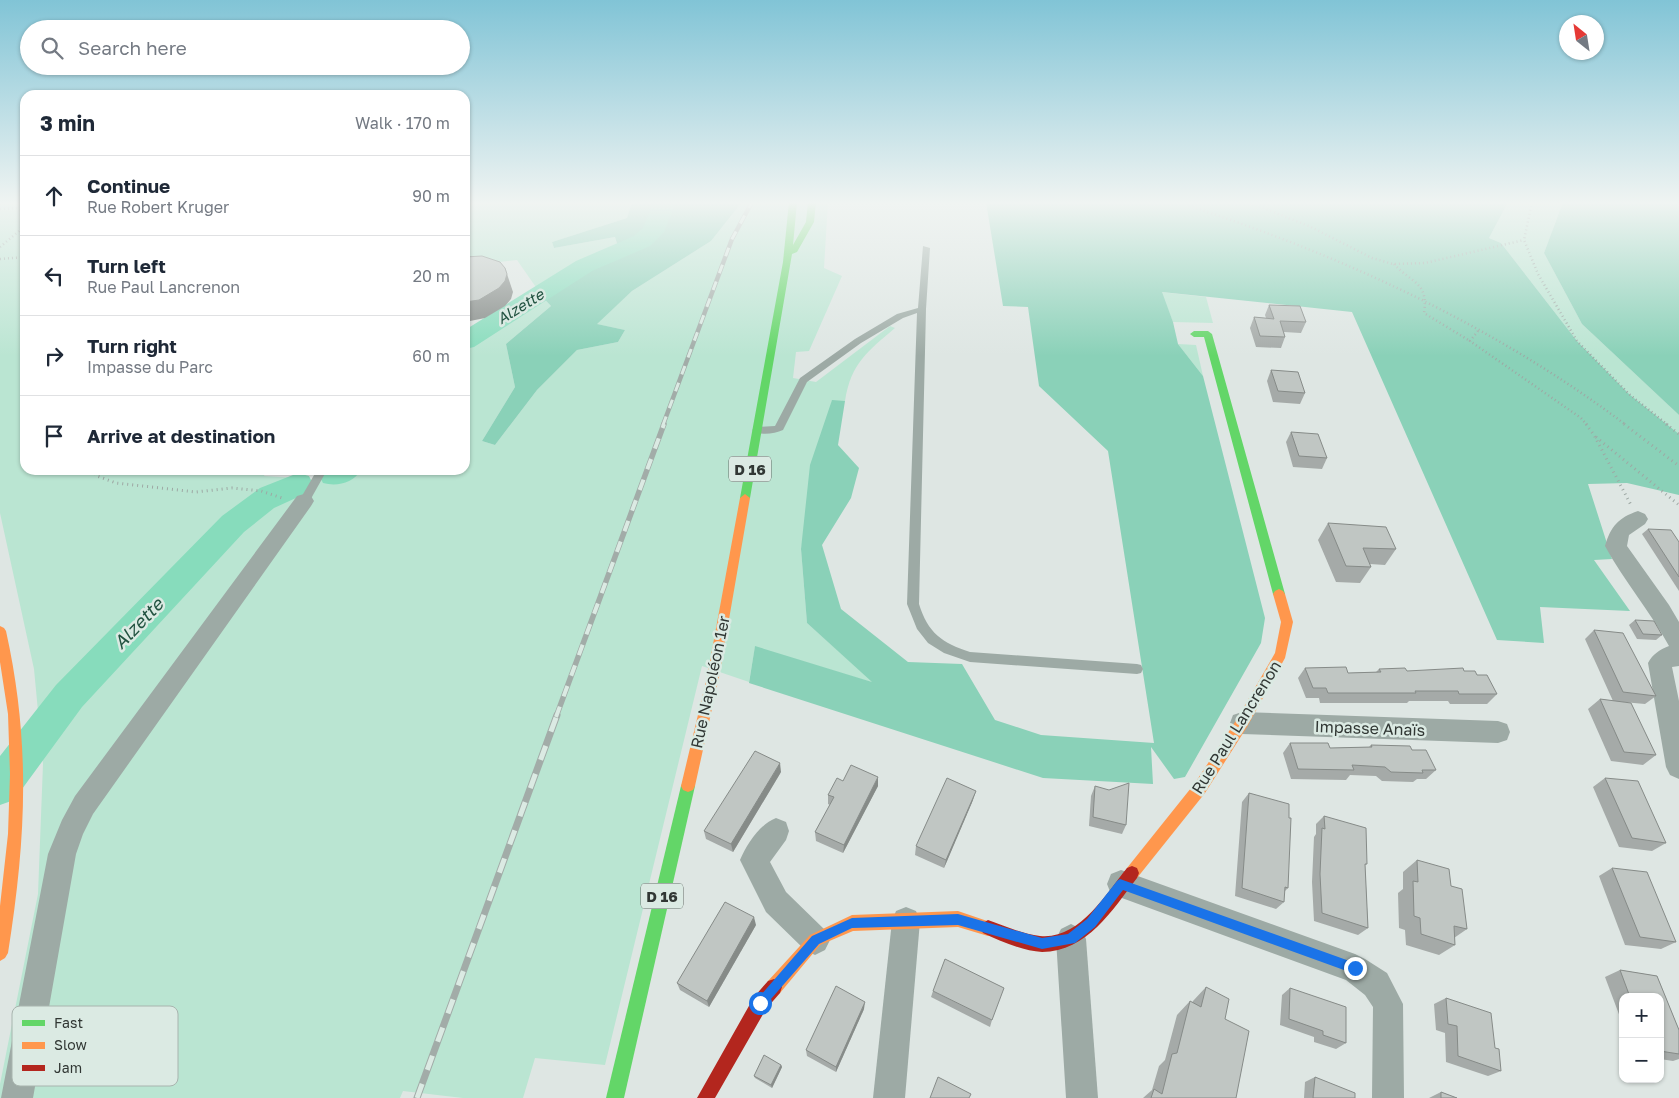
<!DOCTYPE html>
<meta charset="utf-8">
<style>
:root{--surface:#fff;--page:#f2f2f3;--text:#1f2937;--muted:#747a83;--line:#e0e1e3}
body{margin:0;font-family:"Golos Text",sans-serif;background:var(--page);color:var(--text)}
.controls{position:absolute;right:15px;bottom:15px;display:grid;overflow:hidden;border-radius:10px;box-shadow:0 1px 4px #0004}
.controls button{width:45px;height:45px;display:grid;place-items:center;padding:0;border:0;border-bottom:1px solid var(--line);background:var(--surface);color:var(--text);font:25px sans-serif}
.compass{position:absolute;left:1559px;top:15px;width:45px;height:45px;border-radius:50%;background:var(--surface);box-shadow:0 1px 4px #0004;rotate:330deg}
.stop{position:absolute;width:15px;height:15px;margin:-11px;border:4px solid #1a73e8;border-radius:50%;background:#fff}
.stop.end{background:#1a73e8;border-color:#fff;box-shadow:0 1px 5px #0008}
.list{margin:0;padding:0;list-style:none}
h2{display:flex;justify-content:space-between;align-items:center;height:65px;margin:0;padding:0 20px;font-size:21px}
h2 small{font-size:16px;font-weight:400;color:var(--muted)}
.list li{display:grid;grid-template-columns:32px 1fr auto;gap:15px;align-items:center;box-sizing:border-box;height:80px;padding:0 20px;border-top:1px solid var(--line)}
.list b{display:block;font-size:19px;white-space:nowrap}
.list p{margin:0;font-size:16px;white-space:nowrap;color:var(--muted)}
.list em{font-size:16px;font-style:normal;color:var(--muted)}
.icon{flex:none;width:28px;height:28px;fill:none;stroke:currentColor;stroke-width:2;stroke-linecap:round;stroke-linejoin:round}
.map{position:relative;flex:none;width:1679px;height:1098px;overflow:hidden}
.search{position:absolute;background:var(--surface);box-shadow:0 1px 4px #0004;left:20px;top:20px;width:450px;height:55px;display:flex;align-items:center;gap:12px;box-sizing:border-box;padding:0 18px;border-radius:28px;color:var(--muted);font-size:19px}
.panel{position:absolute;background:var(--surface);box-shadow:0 1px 4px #0004;left:20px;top:90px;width:450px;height:385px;border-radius:15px}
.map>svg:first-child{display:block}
.green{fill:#bae5d2}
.forest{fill:#8ad1b8}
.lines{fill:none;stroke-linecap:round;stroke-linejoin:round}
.river{fill:#87dcbc;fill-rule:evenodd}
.path-far1{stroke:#9ea8a4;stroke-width:2.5;stroke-dasharray:1 3;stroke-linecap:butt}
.path{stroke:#9ea8a4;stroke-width:3;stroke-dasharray:1 4;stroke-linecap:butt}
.lane{fill:#9daaa5;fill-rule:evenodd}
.street{fill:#9daaa5;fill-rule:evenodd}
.fast{fill:#63d668;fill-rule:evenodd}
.slow{fill:#ff974d;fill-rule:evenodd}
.jam{fill:#b3261e;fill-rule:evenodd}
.rail-far2-casing{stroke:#a2aca8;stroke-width:4.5}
.rail-far1-casing{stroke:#a2aca8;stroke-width:5.5}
.rail-casing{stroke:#a2aca8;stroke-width:7}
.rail-far2{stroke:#dbeae3;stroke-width:3;stroke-dasharray:9;stroke-linecap:butt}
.rail-far1{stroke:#dbeae3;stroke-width:4;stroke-dasharray:11;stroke-linecap:butt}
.rail{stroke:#dbeae3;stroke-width:5;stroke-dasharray:15;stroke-linecap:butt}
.wall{fill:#a5aaa8}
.shaded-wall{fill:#868b88}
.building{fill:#c0c6c3;stroke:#868b88}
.route{fill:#1a73e8}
.labels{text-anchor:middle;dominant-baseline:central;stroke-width:5;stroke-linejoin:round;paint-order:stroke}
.far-water-label{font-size:15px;font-style:italic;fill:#225341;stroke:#dbeae3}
.shield{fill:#dbeae3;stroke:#646d68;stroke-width:1}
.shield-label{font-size:15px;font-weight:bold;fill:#313734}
.street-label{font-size:16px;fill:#313734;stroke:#dbeae3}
.water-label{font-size:18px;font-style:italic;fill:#225341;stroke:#dbeae3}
.key{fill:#dbeae3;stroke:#a8b4ae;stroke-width:1}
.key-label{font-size:14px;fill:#313734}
</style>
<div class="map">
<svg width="1679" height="1098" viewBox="0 0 1679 1098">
<rect width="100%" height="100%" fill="#dee6e3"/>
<g class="green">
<path d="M 0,202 L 25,202 L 25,470 L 267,470 L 264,476 L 298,478 L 298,484 L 346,470 L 465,470 L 465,341 L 540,293 L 517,260 L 465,266 L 465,202 L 632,202 L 627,218 L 552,242 L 554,248 L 615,237 L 619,250 L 584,266 L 541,293 L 551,306 L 506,344 L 515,387 L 482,441 L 495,445 L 537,390 L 577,350 L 618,342 L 625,330 L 596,324 L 632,291 L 711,241 L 742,202 L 828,202 L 824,268 L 842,276 L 809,351 L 796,352 L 793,378 L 816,382 L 890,326 L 895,328 C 868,351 851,363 845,401 L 832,401 L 801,549 L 807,623 L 874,683 L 755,647 L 749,682 L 702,666 L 605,1065 L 535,1058 L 523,1098 L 463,1098 L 403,1091 L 400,1098 L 0,1098 L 0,1084 L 38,894 L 43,764 L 34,669 L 0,513 Z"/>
<polygon points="1505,202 1563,202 1544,253 1582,324 1679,415 1679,434 1629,394 1577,341 1501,243 1489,238 1507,204"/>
<polygon points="1161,292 1206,297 1213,323 1173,322"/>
<polygon points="1178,344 1196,345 1203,376"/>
</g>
<g class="forest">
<polygon points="632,202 742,202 711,241 632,291 597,324 625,330 618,342 577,350 537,390 495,445 482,441 515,387 506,344 551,306 540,294 584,266 619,250 615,237 554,248 552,242 627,218"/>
<polygon points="986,202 1505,202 1507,204 1489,238 1501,243 1577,341 1629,394 1679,434 1679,495 1627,483 1588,484 1612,559 1594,560 1630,611 1540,607 1544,643 1497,640 1352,312 1162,292 1173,322 1178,344 1203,376 1265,618 1261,643 1185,777 1174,779 1151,747 1153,784 1043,778 749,683 755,646 872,682 807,623 801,549 810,465 832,400 845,401 838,445 859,468 851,498 822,545 841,609 908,662 962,664 995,720 1041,735 1154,743 1108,451 1039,386 1028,307 1003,306"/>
<polygon points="1563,202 1679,202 1679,415 1582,324 1544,253"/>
</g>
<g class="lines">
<g class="river">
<polygon points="654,202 676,202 664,232 650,246 592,271 474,347 465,349 465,330 576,261 634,236 643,228"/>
<path d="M 322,470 L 361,470 C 353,483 337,487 323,483 L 319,475 Z"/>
<polygon points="298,473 309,476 313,484 309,492 274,508 244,532 82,707 14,800 0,805 0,756 56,685 222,516 260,488"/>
</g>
<g class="path-far1">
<path d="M 1177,202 C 1337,253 1492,324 1626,425"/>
<polyline points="1248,202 1309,226 1372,258 1393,264 1425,263 1524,240"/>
<polyline points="1532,202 1524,240 1538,274 1577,341 1629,394 1668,425"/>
<polyline points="0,209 16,208 25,211"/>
<polyline points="0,247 19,231 25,222"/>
<polyline points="0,259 25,257"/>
<path d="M 1394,264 C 1411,283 1429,282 1424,313 L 1470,341"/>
<polyline points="1478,331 1470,341 1581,418 1587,425"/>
</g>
<g class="path">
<polyline points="1586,424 1594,435 1631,505"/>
<polyline points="1624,424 1679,466"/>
<polyline points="1666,424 1679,434"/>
<polyline points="1596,437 1679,505"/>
<polyline points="91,470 97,476 116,483 196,492 232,488 261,491 285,499"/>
</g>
<g class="lane">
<path d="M 923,246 L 930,248 L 926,309 L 919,604 C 928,633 942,643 970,652 L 1137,664 L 1141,665 L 1143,669 L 1141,673 L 1137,674 L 970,662 L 944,653 L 928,643 L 917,629 L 907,604 L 917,313 L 903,318 L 861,343 L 807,382 L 783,430 C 774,434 759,436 752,430 L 757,427 L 775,426 L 800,378 L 855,339 L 897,314 L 918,308 Z"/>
<polygon points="317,470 327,470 308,504 300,504 299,501"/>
</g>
<g class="street">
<polygon points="304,494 311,496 314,501 311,506 93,814 83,834 76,854 33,1098 1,1098 48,854 62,820 75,796 297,496"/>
<path d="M 1638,511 L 1645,514 L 1648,519 L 1645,524 L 1629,535 L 1627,546 L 1669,605 L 1679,622 L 1679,666 L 1672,667 L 1679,701 L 1679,779 L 1670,775 L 1666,767 L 1648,663 C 1653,654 1659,650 1669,646 C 1650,611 1624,581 1605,546 C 1611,526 1618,518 1638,511 Z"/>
<polygon points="1242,712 1498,721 1507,724 1510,732 1507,740 1498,743 1242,734 1233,731 1230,723 1233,715"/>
<path d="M 776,818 L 786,822 L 789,831 L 786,840 L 770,862 L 786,892 L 825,930 L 830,940 L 825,950 L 815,955 L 805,950 L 766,912 L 740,860 C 747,844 760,824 776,818 Z"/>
<polygon points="1121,870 1355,954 1365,959 1387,973 1403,1004 1404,1098 1372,1098 1373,1007 1365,995 1346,980 1111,894 1107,884 1111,874"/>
<polygon points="906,907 916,911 920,921 905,1098 873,1098 892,921 896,911"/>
<polygon points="1071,924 1081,929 1086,939 1098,1098 1066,1098 1056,939 1061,929"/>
</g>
<g class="fast">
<polygon points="789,202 797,202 793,245 806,222 808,202 816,202 814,222 797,252 792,254 750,498 745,502 740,498 783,262"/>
<polygon points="1208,331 1212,334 1285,594 1283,597 1275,597 1273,594 1204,337 1194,337 1190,334 1194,331"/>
<polygon points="688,780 693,782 695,786 624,1098 606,1098 681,786 683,782"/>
</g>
<g class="slow">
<polygon points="745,494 750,498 719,677 695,786 693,790 688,792 683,790 681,786 707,677 740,498"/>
<polygon points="1279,589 1283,591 1285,594 1293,622 1285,658 1247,727 1205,793 1137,878 1132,880 1127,878 1125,873 1127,868 1195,783 1237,719 1275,653 1281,622 1273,594 1275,591"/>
<path d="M 0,626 L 4,628 L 6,631 C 31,744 26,839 8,953 L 5,958 L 0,961 L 0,906 L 8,834 L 10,774 L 8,714 L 0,662 Z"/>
<polygon points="958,911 993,923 996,928 993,933 988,936 958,927 853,931 820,945 780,993 774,995 768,993 766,987 768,981 810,935 852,915"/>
</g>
<g class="jam">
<path d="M 1132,866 L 1137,868 L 1139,873 L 1137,878 C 1113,909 1087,952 1042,952 C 1023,951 1000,941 983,933 L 980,928 L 983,923 L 988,920 C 1005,926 1022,934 1040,936 C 1079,940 1106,894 1127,868 Z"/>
<polygon points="774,979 780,981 782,987 780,993 766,1009 715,1098 697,1098 754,997 768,981"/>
</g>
<g class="rail-far2-casing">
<polyline id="rail-far2" points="663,425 732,239 752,202"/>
</g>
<g class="rail-far1-casing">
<polyline id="rail-far1" points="556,717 664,424"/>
</g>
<g class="rail-casing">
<polyline id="rail" points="417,1098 557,715"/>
</g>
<use href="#rail-far2" class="rail-far2"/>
<use href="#rail-far1" class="rail-far1"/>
<use href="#rail" class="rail"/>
</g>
<g class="wall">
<polygon points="1269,305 1306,322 1301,333 1284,332 1285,337 1281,348 1256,347 1250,328 1254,317 1266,318 1265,315"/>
<polygon points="1271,370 1305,393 1300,404 1273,402 1267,381"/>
<polygon points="1291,432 1327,458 1322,469 1293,467 1286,442"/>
<polygon points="1328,523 1396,549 1385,565 1370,564 1371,567 1360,583 1336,582 1318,540"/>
<polygon points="1648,529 1679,542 1679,591 1642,534"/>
<polygon points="1635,620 1662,635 1656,640 1637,639 1629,625"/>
<polygon points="1594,630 1656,696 1645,704 1623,702 1656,755 1643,765 1611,761 1588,709 1600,699 1613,701 1585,639"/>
<polygon points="1305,668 1348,673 1376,672 1379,669 1407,671 1464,671 1477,675 1497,694 1487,704 1450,704 1448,701 1409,701 1407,703 1320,703 1319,698 1306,698 1298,678"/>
<polygon points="1290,743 1330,748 1369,747 1371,745 1412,750 1436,770 1426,779 1417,779 1413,782 1382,781 1376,776 1350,775 1346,780 1291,779 1283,753"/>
<polygon points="781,772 733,852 706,839 704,831"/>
<polygon points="1605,778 1666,843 1652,851 1619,847 1593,787"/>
<polygon points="843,781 878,786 843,853 816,841 815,832 830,805 828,804 828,795"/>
<polygon points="1095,786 1126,825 1122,834 1089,826 1091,796"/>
<polygon points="1249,793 1288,888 1284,892 1284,902 1276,909 1235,896 1242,802"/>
<polygon points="973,800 944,868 915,855 916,846"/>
<polygon points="1324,816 1367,864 1365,865 1368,928 1358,935 1314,921 1312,882 1314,837 1316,834 1316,824"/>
<polygon points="1417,860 1451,886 1467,929 1454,938 1455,945 1439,955 1406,945 1405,930 1399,928 1398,893 1403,889 1403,872"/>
<polygon points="1612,868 1676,942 1661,949 1625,945 1599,876"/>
<polygon points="756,925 709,1007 680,990 677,983"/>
<polygon points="1620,970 1657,976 1679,1030 1679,1059 1673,1061 1660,1059 1660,997 1623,997 1623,1025 1605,977"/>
<polygon points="1206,987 1225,1019 1236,1098 1143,1098 1152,1090 1159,1066 1165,1060 1177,1015 1190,1001 1192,1003 1193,1001"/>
<polygon points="1290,988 1346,1043 1336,1049 1314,1042 1314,1037 1280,1025 1282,995"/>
<polygon points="933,991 992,1020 990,1027 931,997"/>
<polygon points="1446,998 1501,1071 1488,1076 1446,1062 1445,1033 1436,1030 1434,1004"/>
<polygon points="864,1009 836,1072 807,1056 806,1050"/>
<polygon points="781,1065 782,1067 772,1088 755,1078 754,1076"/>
<polygon points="1315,1077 1355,1098 1304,1098 1305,1082"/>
<polygon points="1441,1092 1457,1098 1429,1098"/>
</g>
<g class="shaded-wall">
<polygon points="505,268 513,292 511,299 505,306 485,318 465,322 465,302"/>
<polygon points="780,763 781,772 733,852 731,844"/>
<polygon points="878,777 878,786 843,853 844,845"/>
<polygon points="976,791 973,800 944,868 946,860"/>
<polygon points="754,917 756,925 709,1007 707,1001"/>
<polygon points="865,1002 864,1009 836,1072 836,1067"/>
<polygon points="781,1065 782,1067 772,1088 771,1085"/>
</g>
<g class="building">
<polygon points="482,256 500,262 505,268 507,274 505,281 499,288 479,300 465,302 465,257"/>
<polygon points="1269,305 1300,306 1306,322 1280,321 1285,337 1260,336 1254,317 1274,319"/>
<polygon points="1271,370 1298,372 1305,393 1278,391"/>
<polygon points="1291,432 1318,434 1327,458 1299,456"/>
<polygon points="1328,523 1386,527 1396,549 1363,548 1371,567 1346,566"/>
<polygon points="1648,529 1671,530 1679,542 1679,577"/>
<polygon points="1635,620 1654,621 1662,635 1643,634"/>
<polygon points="1594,630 1623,633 1656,696 1623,692"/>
<polygon points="1346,667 1348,673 1381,672 1379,669 1405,668 1407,671 1463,668 1464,671 1475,671 1477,675 1487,675 1497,694 1459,694 1458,691 1415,691 1416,693 1328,693 1326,688 1313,688 1305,668"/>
<polygon points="1600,699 1631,703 1656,755 1624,752"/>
<polygon points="1290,743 1328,743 1330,748 1372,747 1371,745 1410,746 1412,750 1426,750 1436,770 1422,770 1423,773 1391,772 1385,767 1352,765 1354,770 1298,769"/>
<polygon points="755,751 780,763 731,844 704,831"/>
<polygon points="851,765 878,777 844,845 815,832 834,797 828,795 837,778 843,781"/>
<polygon points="947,778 976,791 946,860 916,846"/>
<polygon points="1605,778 1638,781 1666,843 1632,838"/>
<polygon points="1129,783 1126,825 1093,817 1095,786 1109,790"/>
<polygon points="1249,793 1289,804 1289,818 1291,818 1288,888 1285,887 1284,902 1242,888"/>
<polygon points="1324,816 1366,828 1367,864 1365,864 1368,928 1322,913 1320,874 1322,828 1325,829"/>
<polygon points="1417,860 1449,869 1451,886 1462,889 1467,929 1454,926 1455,945 1421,934 1420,918 1414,916 1413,881 1418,882"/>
<polygon points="1612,868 1647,872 1676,942 1640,937"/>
<polygon points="725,902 754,917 707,1001 677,983"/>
<polygon points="945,959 1004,988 992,1020 933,991"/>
<polygon points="1620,970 1657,976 1679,1030 1679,1054 1660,1051 1660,997 1630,997"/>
<polygon points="836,986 865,1002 836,1067 806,1050"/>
<polygon points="1206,987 1229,999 1225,1019 1249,1031 1236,1098 1151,1098 1154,1089 1162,1094 1172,1054 1177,1053 1190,1001 1201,1007"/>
<polygon points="1290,988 1346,1007 1346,1043 1323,1035 1323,1031 1289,1019"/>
<polygon points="1446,998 1491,1013 1495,1048 1499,1049 1501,1071 1458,1056 1457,1026 1448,1024"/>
<polygon points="764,1055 781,1065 771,1085 754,1076"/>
<polygon points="938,1077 971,1094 969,1098 930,1098"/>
<polygon points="1315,1077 1355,1093 1355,1098 1313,1098"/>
<polygon points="1441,1092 1457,1098 1441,1098"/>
</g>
<linearGradient id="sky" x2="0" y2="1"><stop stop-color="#81c4d6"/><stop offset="0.57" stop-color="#f0f4f2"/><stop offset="1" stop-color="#f0f4f2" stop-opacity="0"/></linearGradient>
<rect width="1679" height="356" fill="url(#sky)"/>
<polygon class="route" points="1120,879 1355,963 1359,964 1361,968 1359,973 1355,974 1123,890 1095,927 1075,943 1042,949 958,925 852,928 819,944 764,1007 760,1009 755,1007 754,1003 812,936 852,918 958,914 1042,938 1068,934 1087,919 1117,881"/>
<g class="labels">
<g class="far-water-label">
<text transform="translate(520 306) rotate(-32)">Alzette</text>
</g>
<g class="shield">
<rect x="729" y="456.5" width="42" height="25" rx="4"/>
<rect x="641" y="883.5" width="42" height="25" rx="4"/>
</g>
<g class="shield-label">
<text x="750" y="469">D 16</text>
<text x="662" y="896">D 16</text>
</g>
<g class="street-label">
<text transform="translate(710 682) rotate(-78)">Rue Napoléon 1er</text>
<text transform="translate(1236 727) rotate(-58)">Rue Paul Lancrenon</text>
<text transform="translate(1370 728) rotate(2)">Impasse Anaïs</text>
</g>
<g class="water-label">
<text transform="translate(138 623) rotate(-46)">Alzette</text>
</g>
</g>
<rect x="12" y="1006" width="166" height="80" rx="8" class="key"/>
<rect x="22" y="1020" width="23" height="6" fill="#63d668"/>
<rect x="22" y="1042" width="23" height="7" fill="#ff974d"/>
<rect x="22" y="1065" width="23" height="6" fill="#b3261e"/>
<g class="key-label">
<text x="54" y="1028">Fast</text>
<text x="54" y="1050">Slow</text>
<text x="54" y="1073">Jam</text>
</g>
</svg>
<div class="controls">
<button>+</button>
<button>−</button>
</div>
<svg class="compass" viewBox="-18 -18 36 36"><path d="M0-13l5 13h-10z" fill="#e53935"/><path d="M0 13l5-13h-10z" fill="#747a83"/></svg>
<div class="stop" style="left:760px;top:1003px"></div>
<div class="stop end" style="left:1355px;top:968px"></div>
<div class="search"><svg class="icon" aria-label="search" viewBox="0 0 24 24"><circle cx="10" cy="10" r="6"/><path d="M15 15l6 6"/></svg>Search here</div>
<section class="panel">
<h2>3 min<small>Walk · 170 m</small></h2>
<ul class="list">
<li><svg class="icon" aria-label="ahead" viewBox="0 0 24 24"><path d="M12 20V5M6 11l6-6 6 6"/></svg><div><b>Continue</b><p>Rue Robert Kruger</p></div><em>90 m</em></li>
<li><svg class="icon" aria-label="left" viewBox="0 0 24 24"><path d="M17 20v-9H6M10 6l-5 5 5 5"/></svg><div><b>Turn left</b><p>Rue Paul Lancrenon</p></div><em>20 m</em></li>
<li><svg class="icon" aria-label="right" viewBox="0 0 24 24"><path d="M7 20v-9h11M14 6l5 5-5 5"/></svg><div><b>Turn right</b><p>Impasse du Parc</p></div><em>60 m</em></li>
<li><svg class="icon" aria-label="arrive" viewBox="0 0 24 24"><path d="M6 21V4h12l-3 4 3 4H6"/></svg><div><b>Arrive at destination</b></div></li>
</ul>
</section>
</div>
